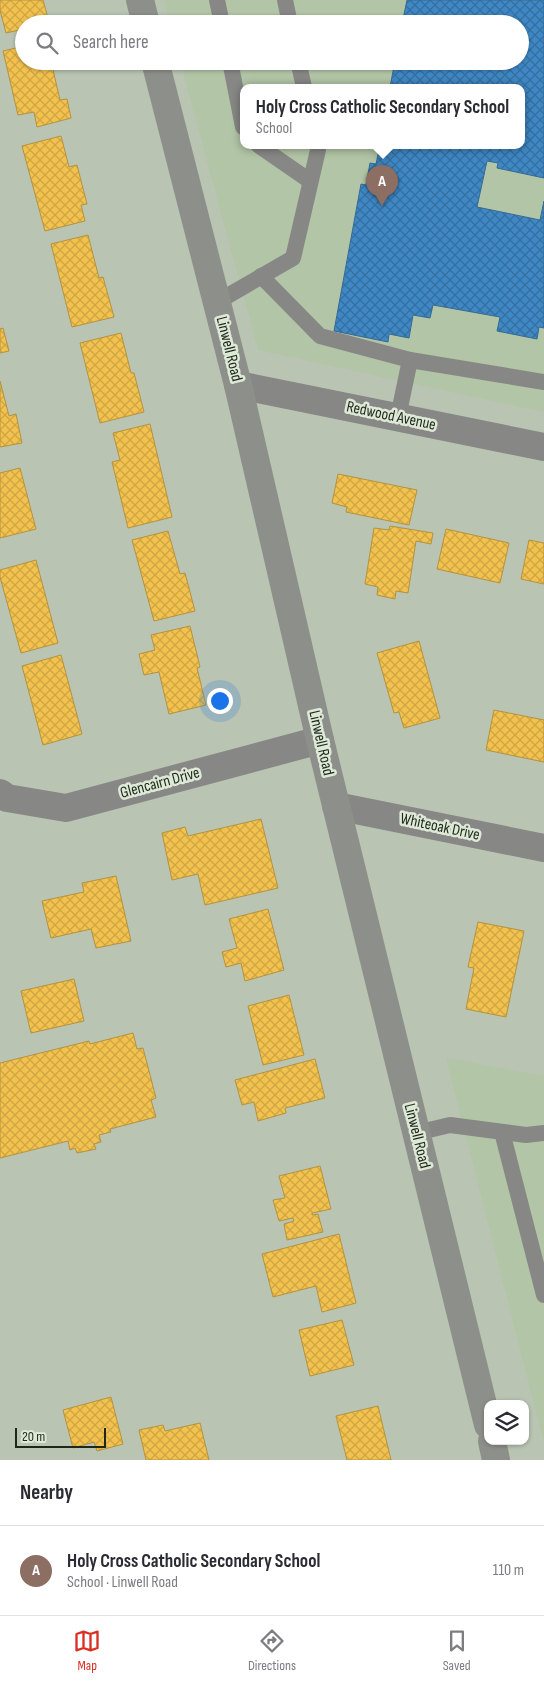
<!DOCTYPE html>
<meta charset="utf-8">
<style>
:root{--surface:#fff;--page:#f2f2f3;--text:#2b2b33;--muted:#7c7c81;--line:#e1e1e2;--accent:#d93025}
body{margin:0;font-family:"Sofia Sans Condensed",sans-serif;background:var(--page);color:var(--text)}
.controls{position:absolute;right:15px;bottom:15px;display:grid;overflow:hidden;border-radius:10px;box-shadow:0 1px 4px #0004}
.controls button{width:45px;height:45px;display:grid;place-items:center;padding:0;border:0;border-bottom:1px solid var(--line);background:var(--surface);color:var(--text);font:25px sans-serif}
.scale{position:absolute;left:15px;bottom:12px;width:91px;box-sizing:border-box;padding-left:5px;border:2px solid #1f271a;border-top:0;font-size:14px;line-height:18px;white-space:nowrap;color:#1f271a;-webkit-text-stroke:4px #dee9d7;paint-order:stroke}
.you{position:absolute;left:219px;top:700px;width:18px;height:18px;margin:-12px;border:4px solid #fff;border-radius:50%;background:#1a73e8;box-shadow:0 0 0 8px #1a73e833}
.badge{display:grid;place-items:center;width:32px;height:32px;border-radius:50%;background:var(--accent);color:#fff;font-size:16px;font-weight:700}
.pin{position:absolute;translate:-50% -41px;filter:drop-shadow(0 1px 2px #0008)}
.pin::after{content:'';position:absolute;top:26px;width:18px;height:15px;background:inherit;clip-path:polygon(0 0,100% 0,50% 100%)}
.popup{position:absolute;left:240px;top:84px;width:285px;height:65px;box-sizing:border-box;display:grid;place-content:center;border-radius:10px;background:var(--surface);filter:drop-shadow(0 1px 4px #0005);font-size:16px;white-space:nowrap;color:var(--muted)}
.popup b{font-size:19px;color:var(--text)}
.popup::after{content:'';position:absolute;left:50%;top:100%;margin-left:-10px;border:10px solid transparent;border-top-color:var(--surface)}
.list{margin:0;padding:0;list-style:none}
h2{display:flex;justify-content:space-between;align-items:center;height:65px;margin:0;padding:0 20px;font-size:21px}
h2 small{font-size:16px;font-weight:400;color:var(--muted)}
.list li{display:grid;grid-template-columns:32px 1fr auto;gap:15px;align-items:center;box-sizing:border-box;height:90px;padding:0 20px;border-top:1px solid var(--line)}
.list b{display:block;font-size:19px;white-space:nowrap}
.list p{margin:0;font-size:16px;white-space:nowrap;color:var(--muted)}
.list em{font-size:16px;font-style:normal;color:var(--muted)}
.icon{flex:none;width:28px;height:28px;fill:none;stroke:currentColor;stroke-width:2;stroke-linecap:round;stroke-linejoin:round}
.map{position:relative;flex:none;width:544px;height:1460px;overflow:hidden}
.search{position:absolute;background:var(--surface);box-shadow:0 1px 4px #0004;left:15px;right:15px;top:15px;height:55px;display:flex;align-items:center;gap:12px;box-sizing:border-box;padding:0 18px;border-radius:28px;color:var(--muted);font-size:19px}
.sheet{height:155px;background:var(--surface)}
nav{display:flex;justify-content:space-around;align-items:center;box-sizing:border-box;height:70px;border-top:1px solid var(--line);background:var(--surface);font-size:14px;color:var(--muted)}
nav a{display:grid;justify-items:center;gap:2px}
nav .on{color:var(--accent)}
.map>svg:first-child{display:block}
.built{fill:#b2c5a6;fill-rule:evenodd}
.homes{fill:url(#homes-cross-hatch);stroke:#b3933e}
.schools{fill:url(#schools-cross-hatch);stroke:#356b92}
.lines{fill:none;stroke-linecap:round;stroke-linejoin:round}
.service{stroke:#878885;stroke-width:16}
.minor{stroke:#878885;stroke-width:28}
.secondary{stroke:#8d908a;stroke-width:28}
.labels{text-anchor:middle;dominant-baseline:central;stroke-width:5;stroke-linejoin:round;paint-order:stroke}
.street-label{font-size:16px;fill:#1f271a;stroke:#dee9d7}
</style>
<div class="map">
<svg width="544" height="1460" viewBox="0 0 544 1460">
<defs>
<pattern id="homes-cross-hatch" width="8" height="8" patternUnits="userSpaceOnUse" patternTransform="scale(1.25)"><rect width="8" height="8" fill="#f2c14e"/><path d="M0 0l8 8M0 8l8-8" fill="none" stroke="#cfa644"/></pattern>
<pattern id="schools-cross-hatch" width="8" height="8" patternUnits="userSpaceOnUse" patternTransform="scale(1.25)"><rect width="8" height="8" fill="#3f88c5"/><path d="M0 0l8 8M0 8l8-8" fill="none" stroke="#346f9f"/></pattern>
</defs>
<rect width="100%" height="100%" fill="#b9c4b2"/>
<g class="built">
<path d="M 164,0 L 544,0 L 544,412 L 258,350 L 180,61 L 520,61 L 520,24 L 170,24 ZM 243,87 L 521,87 L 521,145 L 243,145 Z"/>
<polygon points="446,1058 544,1076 544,1443"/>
</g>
<g class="homes">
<polygon points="0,0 43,0 49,22 42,24 24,24 24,29 6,33 0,10"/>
<polygon points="24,46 24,61 51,61 60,100 67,99 71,118 37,127 34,112 18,115 3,51"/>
<polygon points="61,136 69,167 77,165 87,204 81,205 85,221 45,231 22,146"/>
<polygon points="88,235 99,278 103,277 114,317 72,327 51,244"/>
<polygon points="3,328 9,351 0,353 0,329"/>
<polygon points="121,333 131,373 134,373 144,412 100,423 80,343"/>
<polygon points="0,381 9,416 16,414 22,443 0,447"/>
<polygon points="150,424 172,517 128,528 112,462 120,460 113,433"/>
<polygon points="20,468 36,529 0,538 0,473"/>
<polygon points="338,474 417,490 409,525 346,512 347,507 332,503"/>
<polygon points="390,526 433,533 431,544 416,541 408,593 396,591 395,599 377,595 378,587 365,584 374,528 389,530"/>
<polygon points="446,529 509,543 500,583 437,569"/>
<polygon points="168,531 180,574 185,573 195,611 154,621 132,540"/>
<polygon points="529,540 544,543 544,584 521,579"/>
<polygon points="36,560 58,643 21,653 0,577 0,570"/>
<polygon points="190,626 200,667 197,668 206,705 169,714 159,672 144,675 139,654 155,650 151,635"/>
<polygon points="419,641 440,718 404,728 399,712 394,713 377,653"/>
<polygon points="61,655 82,734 43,745 22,666"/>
<polygon points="494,710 544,720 544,762 486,750"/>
<polygon points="261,819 278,888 205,905 198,874 172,880 162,833 185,827 188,836"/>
<polygon points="116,876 131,941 96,948 91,929 51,938 42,901 84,892 82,883"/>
<polygon points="268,909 284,970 245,981 241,963 226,967 222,952 237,948 229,919"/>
<polygon points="478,922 524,931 506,1017 466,1009 474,968 468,967"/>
<polygon points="74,979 84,1021 31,1033 21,991"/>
<polygon points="289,995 304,1055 263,1065 248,1006"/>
<polygon points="133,1033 137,1049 143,1048 156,1098 151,1100 156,1117 110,1129 111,1132 99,1135 101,1142 94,1144 96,1149 77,1153 75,1148 70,1150 68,1141 0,1158 0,1063 89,1041 90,1044"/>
<polygon points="315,1059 325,1098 285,1108 286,1113 258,1121 254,1102 242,1105 235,1080"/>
<polygon points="320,1166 331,1209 312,1213 312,1215 318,1214 323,1232 287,1240 284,1224 294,1221 293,1218 279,1221 273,1200 285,1198 279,1176"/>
<polygon points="339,1234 356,1303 322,1312 316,1286 273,1297 262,1254"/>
<polygon points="342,1320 354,1365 310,1376 299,1330"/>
<polygon points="111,1397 123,1444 97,1451 94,1442 73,1448 63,1410"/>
<polygon points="378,1406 391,1460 347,1460 336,1416"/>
<polygon points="200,1423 209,1460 146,1460 139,1430 163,1425 165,1431"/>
</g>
<polygon class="schools" points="407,0 544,0 544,178 497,168 498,163 487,161 477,207 540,220 544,201 544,328 539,327 537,339 497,331 500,317 433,305 430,318 413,315 409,338 389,334 388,342 334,331 361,184 366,185 370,163 376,164 380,145 521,145 521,87 390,87 395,61 520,61 520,24 402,24"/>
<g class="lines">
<g class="service">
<polyline points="217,0 222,24"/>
<polyline points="285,0 290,24"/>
<polyline points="230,61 243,127"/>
<polyline points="298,61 304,87"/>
<polyline points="258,145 310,181"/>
<polyline points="261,276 320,336 410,360 398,417"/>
<polyline points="217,302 293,258 318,150 317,145"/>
<polyline points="410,360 544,382"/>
<polyline points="502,1132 544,1295"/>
<polyline points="416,1133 450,1125 526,1135 544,1133"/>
</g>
<g class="minor">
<polyline points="238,385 544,447"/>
<polyline points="0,793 7,798 66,808 320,740"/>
<polyline points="336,806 544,848"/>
</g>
<g class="secondary">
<polyline points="140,0 146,24"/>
<polyline points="155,61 238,385 320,740 488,1425"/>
<polyline points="492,1441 496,1460"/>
</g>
</g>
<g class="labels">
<g class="street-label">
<text transform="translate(229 349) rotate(76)">Linwell Road</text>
<text transform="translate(391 416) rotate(12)">Redwood Avenue</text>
<text transform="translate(321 743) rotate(77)">Linwell Road</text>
<text transform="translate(160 783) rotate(-15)">Glencairn Drive</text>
<text transform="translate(440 827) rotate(12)">Whiteoak Drive</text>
<text transform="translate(417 1136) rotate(76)">Linwell Road</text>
</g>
</g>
</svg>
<div class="controls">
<button><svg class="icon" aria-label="layers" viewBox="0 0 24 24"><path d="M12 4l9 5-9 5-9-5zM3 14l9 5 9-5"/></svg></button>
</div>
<div class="scale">20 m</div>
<div class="you"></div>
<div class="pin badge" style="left:382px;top:206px;background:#8d6e63">A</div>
<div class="popup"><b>Holy Cross Catholic Secondary School</b>School</div>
<div class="search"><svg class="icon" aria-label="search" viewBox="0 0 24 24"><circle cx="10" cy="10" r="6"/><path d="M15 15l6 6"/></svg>Search here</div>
</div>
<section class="sheet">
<h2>Nearby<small></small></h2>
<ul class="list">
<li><span class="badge" style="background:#8d6e63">A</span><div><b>Holy Cross Catholic Secondary School</b><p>School · Linwell Road</p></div><em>110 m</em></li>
</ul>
</section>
<nav>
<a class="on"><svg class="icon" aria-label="map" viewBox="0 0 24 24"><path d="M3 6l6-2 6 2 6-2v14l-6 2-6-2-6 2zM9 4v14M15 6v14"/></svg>Map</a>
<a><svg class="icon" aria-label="directions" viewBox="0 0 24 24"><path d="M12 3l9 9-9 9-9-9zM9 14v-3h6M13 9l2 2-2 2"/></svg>Directions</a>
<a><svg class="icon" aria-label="saved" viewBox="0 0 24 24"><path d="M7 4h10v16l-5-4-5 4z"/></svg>Saved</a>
</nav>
